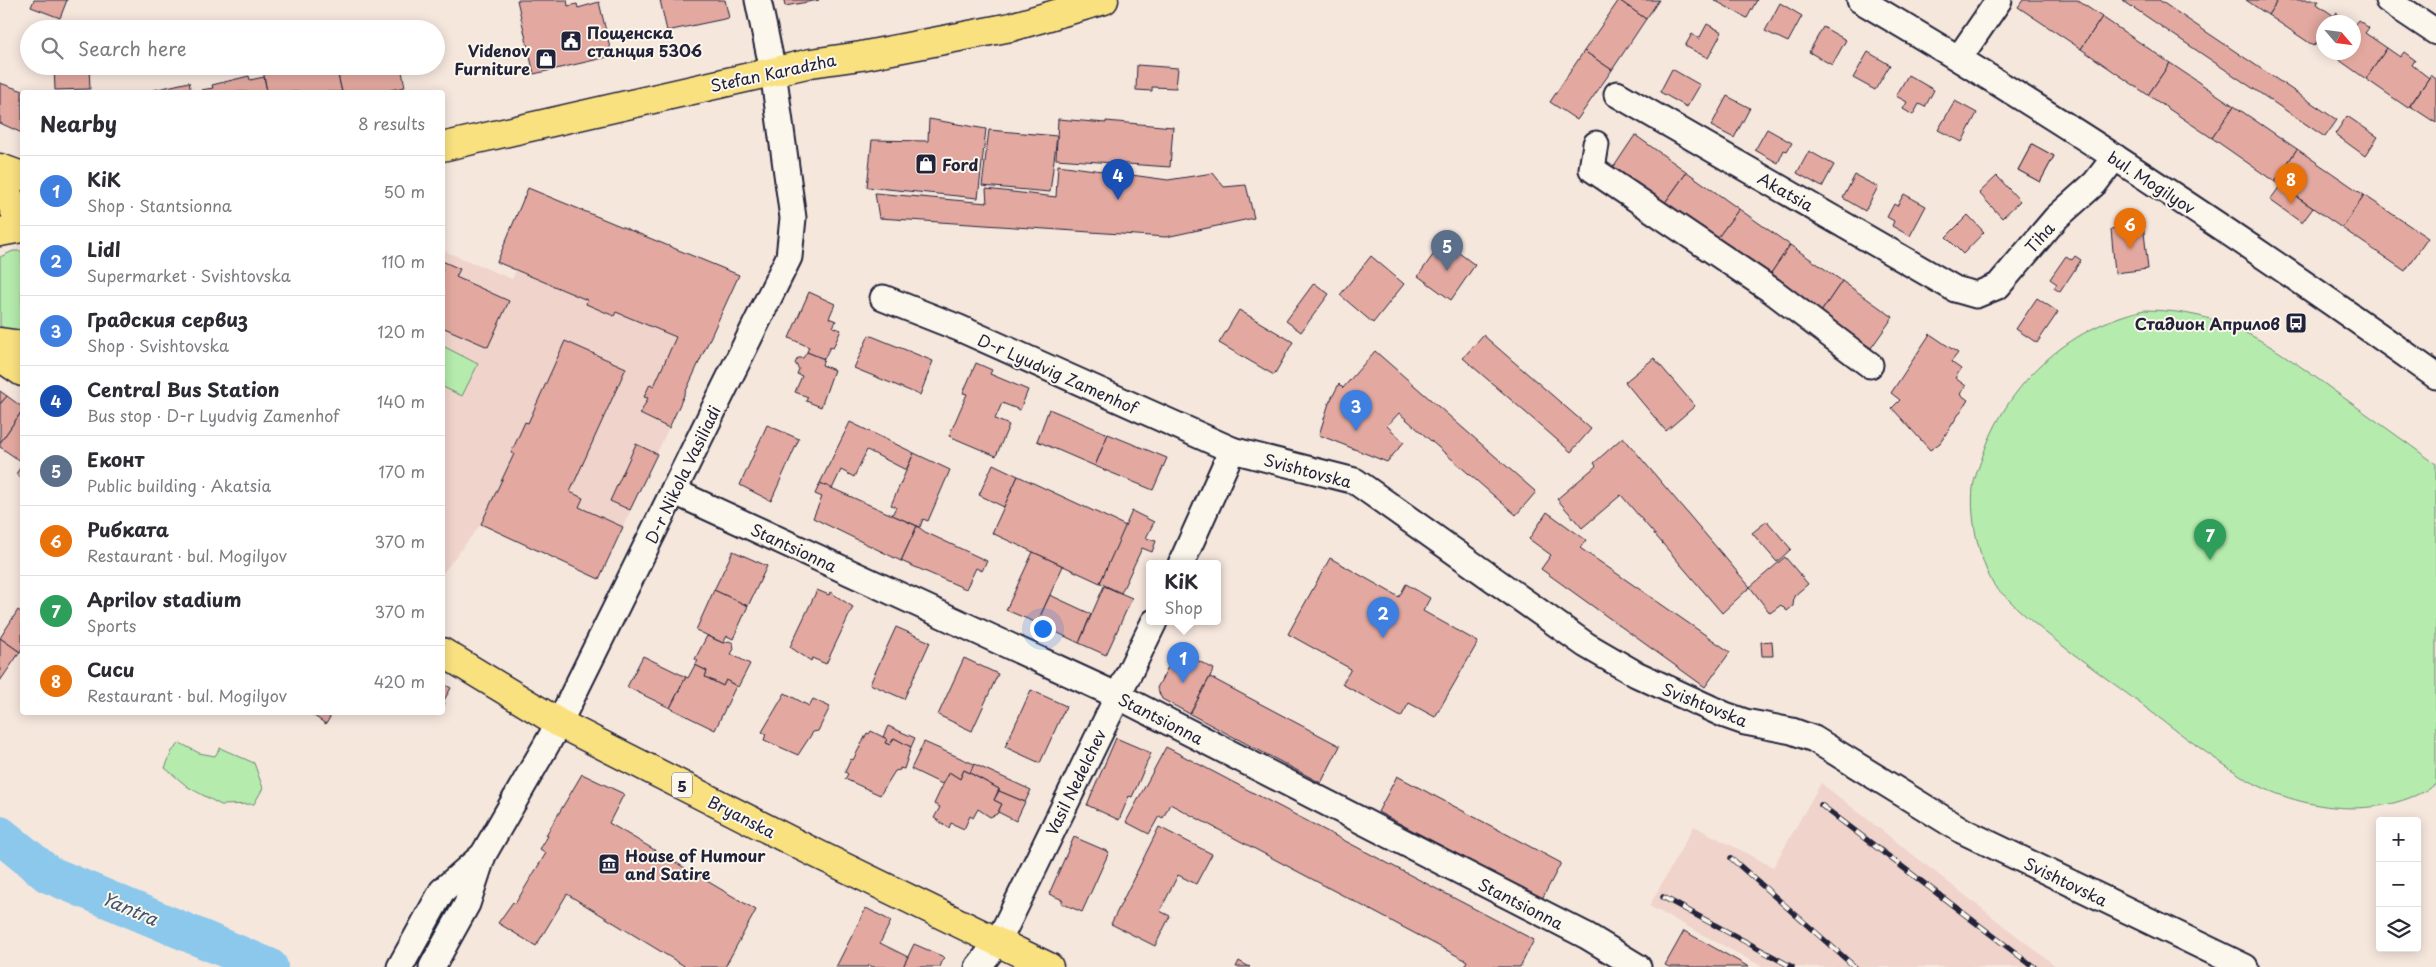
<!DOCTYPE html>
<meta charset="utf-8">
<style>
:root{--surface:#fff;--page:#f7f7f7;--text:#2b2b33;--muted:#7c7c81;--line:#e1e1e2;--accent:#22223b}
body{margin:0;font-family:"Playpen Sans",sans-serif;background:var(--page);color:var(--text)}
.controls{position:absolute;right:15px;bottom:15px;display:grid;overflow:hidden;border-radius:5px;box-shadow:0 2px 12px #0003}
.controls button{width:45px;height:45px;display:grid;place-items:center;padding:0;border:0;border-bottom:1px solid var(--line);background:var(--surface);color:var(--text);font:25px sans-serif}
.compass{position:absolute;left:2316px;top:15px;width:45px;height:45px;border-radius:50%;background:var(--surface);box-shadow:0 2px 12px #0003;rotate:118deg}
.you{position:absolute;left:1042px;top:628px;width:18px;height:18px;margin:-12px;border:4px solid #fff;border-radius:50%;background:#1a73e8;box-shadow:0 0 0 8px #1a73e833}
.badge{display:grid;place-items:center;width:32px;height:32px;border-radius:50%;background:var(--accent);color:#fff;font-size:16px;font-weight:700}
.pin{position:absolute;translate:-50% -41px;filter:drop-shadow(0 1px 2px #0008)}
.pin::after{content:'';position:absolute;top:26px;width:18px;height:15px;background:inherit;clip-path:polygon(0 0,100% 0,50% 100%)}
.popup{position:absolute;left:1146px;top:560px;width:75px;height:65px;box-sizing:border-box;display:grid;place-content:center;border-radius:5px;background:var(--surface);filter:drop-shadow(0 1px 4px #0005);font-size:16px;white-space:nowrap;color:var(--muted)}
.popup b{font-size:19px;color:var(--text)}
.popup::after{content:'';position:absolute;left:50%;top:100%;margin-left:-10px;border:10px solid transparent;border-top-color:var(--surface)}
.list{margin:0;padding:0;list-style:none}
h2{display:flex;justify-content:space-between;align-items:center;height:65px;margin:0;padding:0 20px;font-size:21px}
h2 small{font-size:16px;font-weight:400;color:var(--muted)}
.list li{display:grid;grid-template-columns:32px 1fr auto;gap:15px;align-items:center;box-sizing:border-box;height:70px;padding:0 20px;border-top:1px solid var(--line)}
.list b{display:block;font-size:19px;white-space:nowrap}
.list p{margin:0;font-size:16px;white-space:nowrap;color:var(--muted)}
.list em{font-size:16px;font-style:normal;color:var(--muted)}
.icon{flex:none;width:28px;height:28px;fill:none;stroke:currentColor;stroke-width:2;stroke-linecap:round;stroke-linejoin:round}
.map{position:relative;flex:none;width:2436px;height:967px;overflow:hidden}
.search{position:absolute;background:var(--surface);box-shadow:0 2px 12px #0003;left:20px;top:20px;width:425px;height:55px;display:flex;align-items:center;gap:12px;box-sizing:border-box;padding:0 18px;border-radius:28px;color:var(--muted);font-size:19px}
.panel{position:absolute;background:var(--surface);box-shadow:0 2px 12px #0003;left:20px;top:90px;width:425px;height:625px;border-radius:5px}
.map>svg:first-child{display:block}
.built{fill:#f0d4cb}
.green{fill:#b5ebac;stroke:#6c8674}
.lines{fill:none;stroke-linecap:round;stroke-linejoin:round}
.river{stroke:#8bc8ec;stroke-width:38}
.building{fill:#e3a9a0;stroke:#22223b}
.minor-casing{stroke:#22223b;stroke-width:29}
.major-casing{stroke:#22223b;stroke-width:31}
.minor{stroke:#fbf7ec;stroke-width:25}
.major{stroke:#fae180;stroke-width:28}
.rail-casing{stroke:#22223b;stroke-width:5.5}
.rail{stroke:#fbf7ec;stroke-width:4;stroke-dasharray:11;stroke-linecap:butt}
.labels{text-anchor:middle;dominant-baseline:central;stroke-width:4;stroke-linejoin:round;paint-order:stroke}
.shield{fill:#fbf7ec;stroke:#636270;stroke-width:1}
.shield-label{font-size:15px;font-weight:bold;fill:#22223b}
.poi-label{font-size:16px;font-weight:bold;fill:#22223b;stroke:#fbf7ec;text-anchor:start}
.street-label{font-size:16px;fill:#22223b;stroke:#fbf7ec}
.water-label{font-size:18px;font-style:italic;fill:#425470;stroke:#fbf7ec}
</style>
<div class="map">
<svg width="2436" height="967" viewBox="0 0 2436 967">
<rect width="100%" height="100%" fill="#f6e7dd"/>
<filter id="ink" filterUnits="userSpaceOnUse"><feTurbulence type="fractalNoise" baseFrequency=".02" numOctaves="2"/><feDisplacementMap in="SourceGraphic" scale="10" xChannelSelector="R" yChannelSelector="G"/><feConvolveMatrix kernelMatrix="1 2 1 2 8 2 1 2 1" color-interpolation-filters="sRGB"/></filter>
<g filter="url(#ink)">
<g class="built">
<polygon points="528,188 739,275 599,579 481,524 443,573 442,250 512,279 516,270 497,262"/>
<polygon points="1821,783 2057,967 1763,967 1649,906 1694,826 1773,867"/>
</g>
<g class="green">
<polygon points="13,251 22,251 22,333 12,332 0,326 0,257"/>
<path d="M 2144,310 C 2226,310 2270,344 2333,390 C 2368,415 2402,439 2436,464 L 2436,784 C 2381,822 2298,811 2243,777 C 2195,747 2149,709 2103,676 C 2070,651 2036,628 2007,598 C 2002,593 1995,588 1992,582 C 1978,554 1970,519 1973,488 C 1974,478 1979,467 1982,458 C 2006,384 2068,327 2144,310 Z"/>
<polygon points="443,346 478,364 462,396 443,387"/>
<polygon points="180,743 199,753 215,756 220,748 254,763 263,788 254,804 221,805 188,787 165,768 172,751"/>
</g>
<g class="lines">
<polyline class="river" points="0,835 48,874 269,967"/>
</g>
<g class="building">
<polygon points="34,0 67,0 60,18 31,7"/>
<polygon points="517,0 567,0 568,6 577,4 578,8 599,2 612,56 534,74"/>
<polygon points="660,0 725,0 729,18 667,31"/>
<polygon points="784,0 819,0 785,6"/>
<polygon points="1619,0 1646,19 1612,70 1584,51"/>
<polygon points="1619,0 1659,0 1646,19"/>
<polygon points="1714,0 1757,0 1747,18"/>
<polygon points="2023,0 2077,0 2102,17 2081,49 2018,7"/>
<polygon points="2122,0 2159,0 2337,120 2325,137"/>
<polygon points="2246,0 2278,0 2268,15"/>
<polygon points="2278,0 2319,0 2317,4 2334,16 2330,22 2324,22 2324,32 2314,46 2268,15"/>
<polygon points="1780,3 1802,16 1788,42 1765,31"/>
<polygon points="2336,13 2350,22 2330,22"/>
<polygon points="2102,17 2170,63 2148,95 2081,49"/>
<polygon points="2358,20 2369,28 2365,33 2387,48 2366,79 2328,52 2354,52 2354,25"/>
<polygon points="1707,24 1722,32 1708,58 1685,46 1692,34 1699,39"/>
<polygon points="1823,27 1846,40 1832,65 1809,52"/>
<polygon points="2324,32 2324,49 2315,44"/>
<polygon points="2387,48 2400,57 2404,52 2415,60 2412,65 2429,78 2408,108 2366,79"/>
<polygon points="1584,51 1612,70 1577,120 1550,102"/>
<polygon points="1868,52 1890,65 1875,90 1853,78"/>
<polygon points="2170,63 2234,106 2212,138 2148,95"/>
<polygon points="1137,65 1178,68 1176,88 1152,87 1152,91 1136,90"/>
<polygon points="54,66 89,66 90,89 55,90"/>
<polygon points="279,66 336,66 342,92 267,92 263,70"/>
<polygon points="336,66 401,66 405,87 381,92 342,92"/>
<polygon points="1672,69 1700,85 1687,107 1660,92"/>
<polygon points="1908,75 1934,90 1925,107 1919,104 1913,115 1903,109 1907,102 1896,96"/>
<polygon points="2431,75 2436,79 2436,123 2410,106"/>
<polygon points="249,76 250,80 264,77 267,92 202,92 201,90 213,88 212,85"/>
<polygon points="189,82 191,92 145,92"/>
<polygon points="0,83 26,92 22,92 22,133 0,123"/>
<polygon points="1727,96 1750,108 1734,138 1711,126"/>
<polygon points="1955,101 1977,113 1962,142 1938,130"/>
<polygon points="2234,106 2297,149 2275,182 2212,138"/>
<polygon points="2347,116 2378,137 2365,156 2335,134"/>
<polygon points="929,119 986,129 978,198 867,187 872,140 928,141"/>
<polygon points="1058,119 1106,123 1106,121 1173,127 1170,167 1056,159"/>
<polygon points="1767,129 1792,143 1787,151 1784,150 1778,163 1755,150"/>
<polygon points="989,130 1057,136 1050,192 982,186"/>
<polygon points="1635,135 1687,172 1664,204 1621,177 1622,174 1613,168"/>
<polygon points="2032,144 2054,156 2040,182 2018,170"/>
<polygon points="2032,144 2054,156 2040,182 2018,170"/>
<polygon points="2297,149 2364,195 2342,228 2275,182"/>
<polygon points="1809,151 1834,165 1822,187 1797,173"/>
<polygon points="1058,165 1168,180 1213,173 1224,187 1246,185 1254,218 1166,237 879,218 875,193 987,203 986,189 1056,197"/>
<polygon points="1687,172 1739,209 1716,240 1664,204"/>
<polygon points="1855,175 1878,187 1865,211 1843,198"/>
<polygon points="1997,176 2020,201 2002,218 1979,193"/>
<polygon points="2280,186 2313,208 2302,223 2270,200"/>
<polygon points="528,188 739,275 669,428 640,414 648,398 644,397 650,384 654,386 676,337 616,312 614,316 586,304 587,300 497,262"/>
<polygon points="1904,194 1926,206 1910,236 1892,226 1894,221 1887,217 1894,204 1897,206"/>
<polygon points="2364,195 2428,238 2405,271 2342,228"/>
<polygon points="1739,209 1790,245 1767,279 1716,240"/>
<polygon points="1968,215 1984,232 1963,254 1946,237"/>
<polygon points="2143,223 2148,269 2115,273 2111,229"/>
<polygon points="1443,241 1475,265 1451,300 1418,276"/>
<polygon points="1790,245 1842,281 1819,315 1767,279"/>
<polygon points="1371,256 1404,284 1373,323 1340,295"/>
<polygon points="2066,256 2072,260 2075,256 2081,260 2060,292 2054,288 2057,284 2050,279"/>
<polygon points="442,261 460,269 456,277 509,301 488,347 442,327"/>
<polygon points="1842,281 1893,317 1871,348 1859,340 1848,336 1850,333 1839,330 1840,327 1827,322 1819,315"/>
<polygon points="1314,283 1329,294 1301,332 1286,321"/>
<polygon points="809,292 835,304 829,318 836,321 833,327 841,330 833,348 830,347 824,359 807,352 809,347 789,338"/>
<polygon points="2037,298 2058,312 2037,343 2016,329"/>
<polygon points="1239,310 1293,342 1274,375 1219,343"/>
<polygon points="1930,334 1958,353 1951,362 1961,369 1955,378 1966,386 1960,394 1968,400 1940,443 1930,450 1892,408 1900,400 1891,393"/>
<polygon points="869,335 933,361 920,395 854,368"/>
<polygon points="1483,335 1591,429 1571,452 1463,358"/>
<polygon points="565,341 626,368 570,492 583,498 579,507 623,527 599,579 481,524 514,454 511,453 525,422 528,423"/>
<polygon points="1375,351 1536,492 1516,515 1399,413 1387,426 1404,442 1387,462 1319,435 1329,403 1339,384 1343,388"/>
<polygon points="807,352 824,359 822,365 834,370 821,407 806,401 808,397 795,392 802,376 797,374 799,369 795,363 798,358 803,358"/>
<polygon points="1654,358 1695,406 1666,431 1625,382"/>
<polygon points="976,363 992,370 990,374 1028,390 1020,410 1002,403 995,419 1009,425 996,456 949,436 967,394 963,393"/>
<polygon points="0,391 7,396 0,404"/>
<polygon points="7,396 22,407 22,411 0,443 0,404"/>
<polygon points="1049,409 1108,434 1095,466 1037,441"/>
<polygon points="22,411 22,455 19,460 0,447 0,443"/>
<polygon points="850,422 914,453 906,470 867,450 854,477 841,470 832,489 820,483"/>
<polygon points="767,425 799,439 771,501 740,485"/>
<polygon points="1108,434 1167,458 1153,490 1095,466"/>
<polygon points="1623,437 1750,587 1722,613 1621,495 1582,528 1557,499 1596,466 1594,463"/>
<polygon points="636,444 657,454 630,510 610,501"/>
<polygon points="914,453 950,470 928,521 923,519 920,527 892,515 896,507 891,505"/>
<polygon points="993,464 1018,476 1004,507 979,495"/>
<polygon points="22,465 22,479 16,474"/>
<polygon points="1018,476 1126,526 1100,583 992,533"/>
<polygon points="820,483 917,526 901,561 813,518 822,497 815,494"/>
<polygon points="1132,511 1154,522 1146,538 1156,541 1152,552 1142,548 1121,593 1100,583"/>
<polygon points="1547,512 1586,540 1580,548 1730,652 1705,687 1541,569 1551,555 1529,539"/>
<polygon points="1767,521 1791,549 1777,562 1752,533"/>
<polygon points="917,526 925,532 987,561 982,571 976,568 966,589 901,561"/>
<polygon points="733,551 767,566 748,606 714,590"/>
<polygon points="1033,552 1063,566 1037,623 1006,610"/>
<polygon points="1785,557 1808,584 1794,596 1793,606 1787,611 1781,605 1770,613 1750,587"/>
<polygon points="1330,558 1399,597 1406,584 1430,598 1423,611 1478,642 1435,717 1409,703 1401,717 1342,684 1351,669 1288,634"/>
<polygon points="1104,586 1132,598 1106,655 1079,643"/>
<polygon points="714,590 748,606 733,639 727,636 723,643 696,630"/>
<polygon points="817,590 829,595 830,592 853,607 826,664 812,658 811,661 790,647"/>
<polygon points="1050,595 1091,614 1079,643 1037,623"/>
<polygon points="18,610 22,613 22,648 20,652 0,638"/>
<polygon points="896,627 930,642 904,699 870,684"/>
<polygon points="707,636 723,643 729,641 733,643 734,649 731,654 750,664 738,687 726,680 723,686 705,677 707,671 695,665 698,661 695,659"/>
<polygon points="0,638 20,652 0,681"/>
<polygon points="1772,641 1773,656 1762,656 1761,642"/>
<polygon points="1177,650 1214,669 1190,714 1162,699 1157,688"/>
<polygon points="643,656 686,677 670,708 627,687"/>
<polygon points="964,658 998,674 972,731 938,715"/>
<polygon points="695,665 707,671 705,677 723,686 726,680 736,686 715,730 670,708 686,677 688,678"/>
<polygon points="1210,677 1340,746 1321,783 1190,714"/>
<polygon points="442,683 451,688 443,702 445,703 442,707"/>
<polygon points="1031,690 1066,706 1040,763 1005,747"/>
<polygon points="785,693 809,706 813,699 830,707 818,731 813,732 798,755 764,740 766,734 762,732"/>
<polygon points="308,712 333,712 326,724"/>
<polygon points="888,726 915,738 911,747 894,738 890,745 885,743 887,739 883,737"/>
<polygon points="871,731 887,739 885,743 890,745 894,738 911,747 904,769 900,768 900,770 895,771 880,795 845,779 848,774 845,772 851,759 853,760 867,733 869,734"/>
<polygon points="1116,738 1151,753 1137,786 1132,797 1129,796 1119,820 1087,805"/>
<polygon points="924,742 974,764 970,773 964,770 960,779 949,772 942,784 911,769"/>
<polygon points="1166,747 1534,940 1520,967 1464,967 1467,961 1170,804 1163,818 1159,816 1149,834 1126,822"/>
<polygon points="974,764 1031,790 1025,802 999,791 999,789 970,773"/>
<polygon points="964,770 999,789 994,800 1002,804 997,814 990,817 978,809 973,818 970,816 964,829 951,823 949,828 934,818 940,807 934,804 949,772 960,779"/>
<polygon points="582,774 624,794 609,823 756,910 725,967 686,967 567,894 536,946 498,923 513,902 515,904 546,853 540,849 548,836 546,835"/>
<polygon points="1397,776 1561,863 1542,899 1378,812"/>
<polygon points="999,791 1025,802 1016,821 998,812 1002,804 994,800"/>
<polygon points="1159,827 1212,854 1196,884 1178,875 1160,911 1170,916 1155,946 1111,924"/>
<polygon points="1074,837 1109,852 1082,912 1061,903 1063,900 1049,894"/>
<polygon points="866,908 891,921 880,943 908,957 903,967 873,967 869,965 868,967 836,967"/>
<polygon points="1684,931 1749,967 1669,967 1665,965"/>
<polygon points="914,944 944,957 940,967 903,967"/>
<polygon points="1239,961 1244,964 1250,967 1236,967"/>
</g>
<g class="lines">
<g class="minor-casing">
<g id="minor">
<path d="M 1860,0 C 2058,115 2249,243 2436,376"/>
<polyline points="2388,0 2436,32"/>
<polyline points="1959,58 1999,0"/>
<polyline points="1617,94 1955,289 1976,295 1998,286 2056,218 2095,183 2115,157"/>
<polyline points="1596,144 1592,169 1771,290 1870,365"/>
<polyline points="883,298 959,328 1232,450 1355,481 1586,645 1636,674 1725,715 1745,722 1792,731 1814,739 1963,831 2245,967"/>
<polyline points="673,491 1116,695 1587,936 1638,967"/>
<polyline points="1181,564 1232,450"/>
<polyline points="400,967 442,891 483,855"/>
<polyline points="432,967 467,904 483,855 559,723 789,257 793,218 773,71 758,0"/>
<polyline points="978,967 998,942 1154,622"/>
</g>
</g>
<g class="major-casing">
<g id="major">
<polyline points="442,147 811,63 861,56 1011,27 1104,0"/>
<polyline points="0,168 22,176"/>
<polyline points="0,185 9,197 22,228"/>
<polyline points="0,232 22,228"/>
<polyline points="0,342 22,345"/>
<polyline points="0,357 22,372"/>
<polyline points="442,652 559,723 805,848 1049,967"/>
</g>
</g>
<use href="#minor" class="minor"/>
<use href="#major" class="major"/>
<g class="rail-casing">
<g id="rail">
<polyline points="1821,805 2034,967"/>
<polyline points="1731,858 1855,967"/>
<polyline points="1663,897 1792,967"/>
</g>
</g>
<use href="#rail" class="rail"/>
</g>
</g>
<defs>
<g id="civic-square" transform="scale(1.125)"><rect x="-9" y="-9" width="18" height="18" rx="4" fill="#22223b" stroke="#fbf7ec"/><path d="M-.6-6.5H3V-4.5H.6V-3L4-1V1h2V6H-6V1h2V-1L-.6-3ZM-1.2 2.5V6h2.4V2.5Z" fill="#fff"/></g>
<g id="shop-square" transform="scale(1.125)"><rect x="-9" y="-9" width="18" height="18" rx="4" fill="#22223b" stroke="#fbf7ec"/><path d="M-5-2.5h2.3a2.7 3.5 0 0 1 5.4 0H5L5.5 6h-11ZM-1.5-2.5h3a1.5 2.3 0 0 0-3 0Z" fill="#fff"/></g>
<g id="bus-square" transform="scale(1.125)"><rect x="-9" y="-9" width="18" height="18" rx="4" fill="#22223b" stroke="#fbf7ec"/><path d="M-5-6H5V4H4V6H2V4H-2V6H-4V4H-5ZM-3.5-4V0h7V-4ZM-3.5 1.2v1.5H-2V1.2ZM2 1.2v1.5H3.5V1.2Z" fill="#fff"/></g>
<g id="museum-square" transform="scale(1.125)"><rect x="-9" y="-9" width="18" height="18" rx="4" fill="#22223b" stroke="#fbf7ec"/><path d="M0-6L6-3V-2H-6V-3ZM-5-1h2V3h-2ZM-1-1h2V3h-2ZM3-1h2V3H3ZM-6 4H6V6H-6Z" fill="#fff"/></g>
</defs>
<g fill-rule="evenodd">
<use href="#civic-square" x="571" y="41"/>
<use href="#shop-square" x="546" y="59"/>
<use href="#shop-square" x="926" y="164"/>
<use href="#bus-square" x="2296" y="323"/>
<use href="#museum-square" x="609" y="864"/>
</g>
<g class="labels">
<rect class="shield" x="672" y="772.5" width="20" height="25" rx="4"/>
<g class="shield-label">
<text x="682" y="785">5</text>
</g>
<g class="poi-label">
<text x="587" y="32">Пощенска<tspan x="587" dy="18">станция 5306</tspan></text>
<text x="530" y="50" text-anchor="end">Videnov<tspan x="530" dy="18">Furniture</tspan></text>
<text x="942" y="164">Ford</text>
<text x="2280" y="323" text-anchor="end">Стадион Априлов</text>
<text x="625" y="855">House of Humour<tspan x="625" dy="18">and Satire</tspan></text>
</g>
<g class="street-label">
<text transform="translate(773 72) rotate(-12)">Stefan Karadzha</text>
<text transform="translate(2152 182) rotate(33)">bul. Mogilyov</text>
<text transform="translate(1786 191) rotate(30)">Akatsia</text>
<text transform="translate(2039 237) rotate(-48)">Tiha</text>
<text transform="translate(1058 373) rotate(24)">D-r Lyudvig Zamenhof</text>
<text transform="translate(1308 470) rotate(15)">Svishtovska</text>
<text transform="translate(682 474) rotate(-64)">D-r Nikola Vasiliadi</text>
<text transform="translate(794 547) rotate(25)">Stantsionna</text>
<text transform="translate(1705 704) rotate(22)">Svishtovska</text>
<text transform="translate(1161 718) rotate(27)">Stantsionna</text>
<text transform="translate(1075 782) rotate(-64)">Vasil Nedelchev</text>
<text transform="translate(742 816) rotate(27)">Bryanska</text>
<text transform="translate(2066 881) rotate(26)">Svishtovska</text>
<text transform="translate(1521 903) rotate(27)">Stantsionna</text>
</g>
<g class="water-label">
<text transform="translate(130 908) rotate(23)">Yantra</text>
</g>
</g>
</svg>
<div class="controls">
<button>+</button>
<button>−</button>
<button><svg class="icon" aria-label="layers" viewBox="0 0 24 24"><path d="M12 4l9 5-9 5-9-5zM3 14l9 5 9-5"/></svg></button>
</div>
<svg class="compass" viewBox="-18 -18 36 36"><path d="M0-13l5 13h-10z" fill="#e53935"/><path d="M0 13l5-13h-10z" fill="#7c7c81"/></svg>
<div class="you"></div>
<div class="pin badge" style="left:1183px;top:683px;background:#3f7fe0">1</div>
<div class="popup"><b>KiK</b>Shop</div>
<div class="pin badge" style="left:1383px;top:638px;background:#3f7fe0">2</div>
<div class="pin badge" style="left:1356px;top:431px;background:#3f7fe0">3</div>
<div class="pin badge" style="left:1118px;top:200px;background:#1a4fb4">4</div>
<div class="pin badge" style="left:1447px;top:271px;background:#5c6f8a">5</div>
<div class="pin badge" style="left:2130px;top:249px;background:#e8710a">6</div>
<div class="pin badge" style="left:2210px;top:560px;background:#2e9e5b">7</div>
<div class="pin badge" style="left:2291px;top:204px;background:#e8710a">8</div>
<div class="search"><svg class="icon" aria-label="search" viewBox="0 0 24 24"><circle cx="10" cy="10" r="6"/><path d="M15 15l6 6"/></svg>Search here</div>
<section class="panel">
<h2>Nearby<small>8 results</small></h2>
<ul class="list">
<li><span class="badge" style="background:#3f7fe0">1</span><div><b>KiK</b><p>Shop · Stantsionna</p></div><em>50 m</em></li>
<li><span class="badge" style="background:#3f7fe0">2</span><div><b>Lidl</b><p>Supermarket · Svishtovska</p></div><em>110 m</em></li>
<li><span class="badge" style="background:#3f7fe0">3</span><div><b>Градския сервиз</b><p>Shop · Svishtovska</p></div><em>120 m</em></li>
<li><span class="badge" style="background:#1a4fb4">4</span><div><b>Central Bus Station</b><p>Bus stop · D-r Lyudvig Zamenhof</p></div><em>140 m</em></li>
<li><span class="badge" style="background:#5c6f8a">5</span><div><b>Еконт</b><p>Public building · Akatsia</p></div><em>170 m</em></li>
<li><span class="badge" style="background:#e8710a">6</span><div><b>Рибката</b><p>Restaurant · bul. Mogilyov</p></div><em>370 m</em></li>
<li><span class="badge" style="background:#2e9e5b">7</span><div><b>Aprilov stadium</b><p>Sports</p></div><em>370 m</em></li>
<li><span class="badge" style="background:#e8710a">8</span><div><b>Сиси</b><p>Restaurant · bul. Mogilyov</p></div><em>420 m</em></li>
</ul>
</section>
</div>
